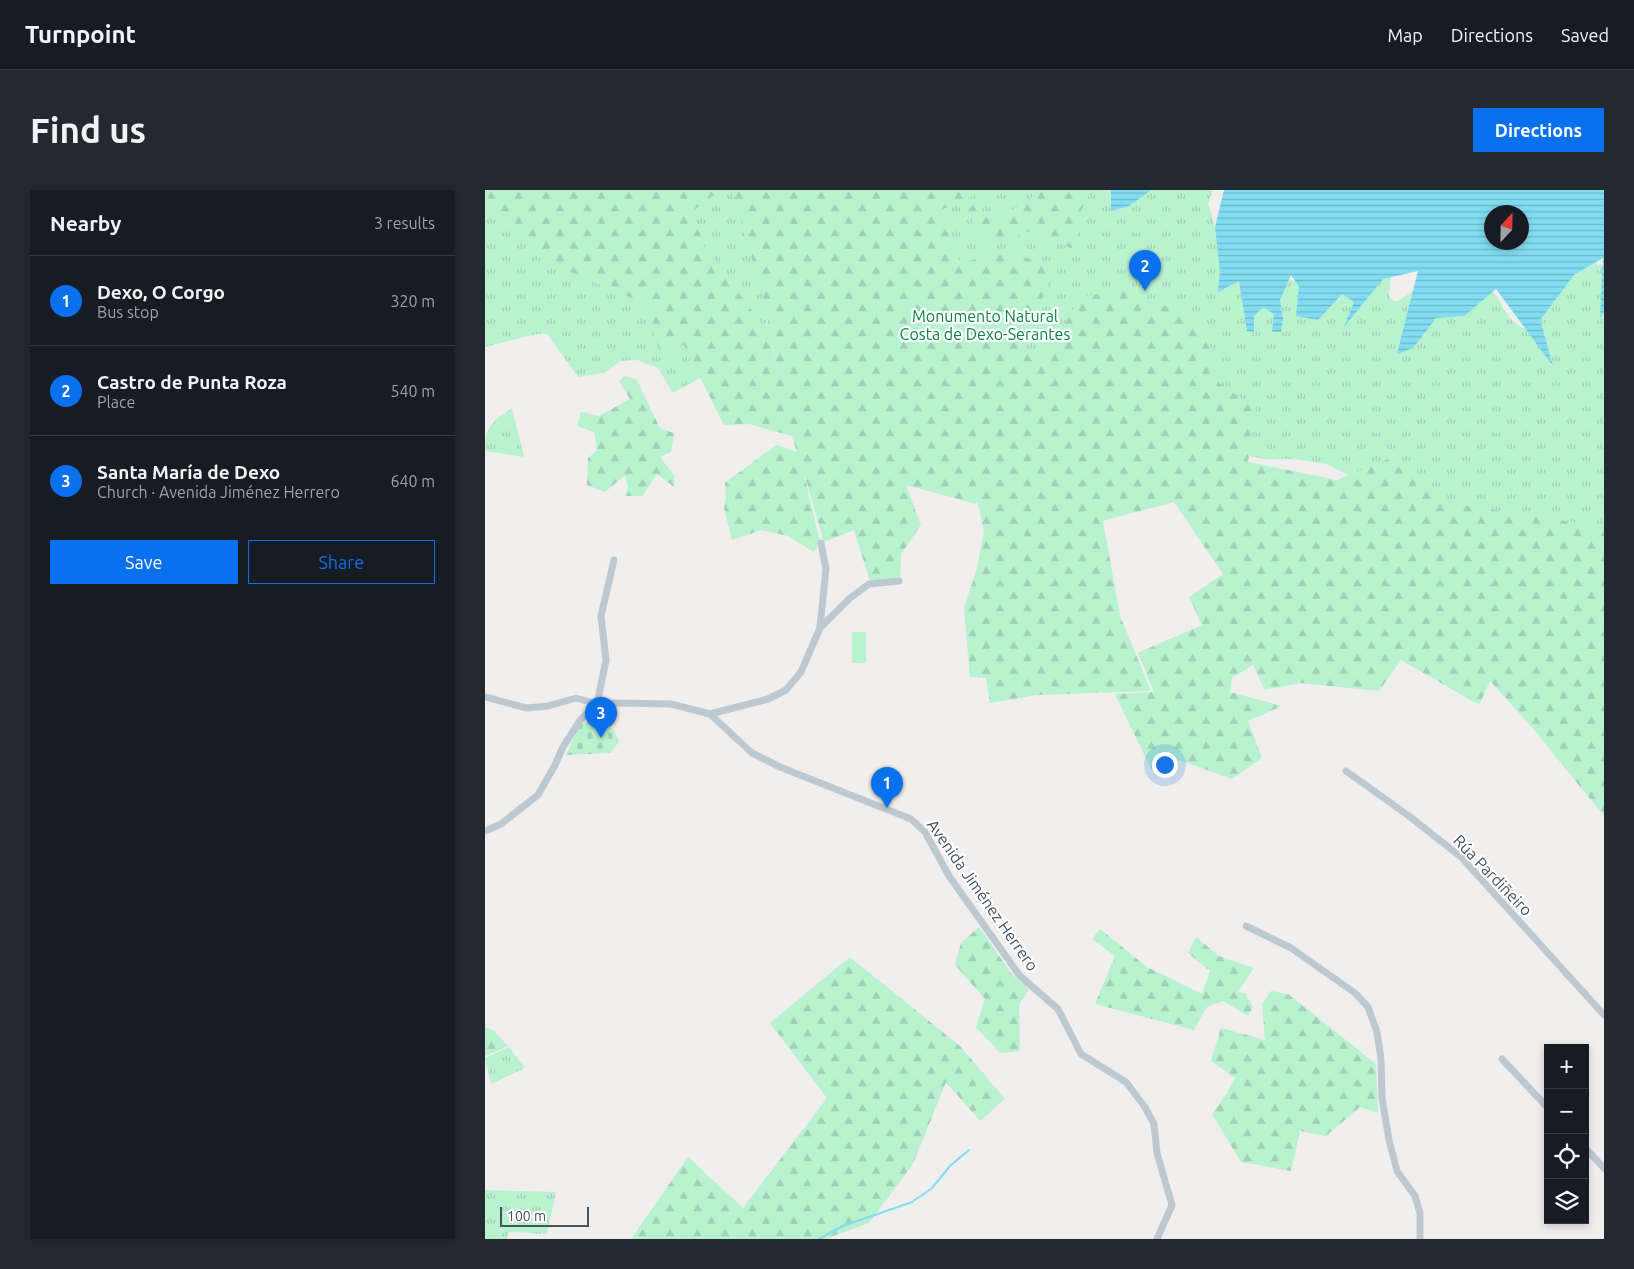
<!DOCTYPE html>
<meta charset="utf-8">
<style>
:root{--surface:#171b24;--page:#242831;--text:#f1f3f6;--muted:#9ea1a6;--line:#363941;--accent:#0a71ee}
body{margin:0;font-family:Ubuntu,sans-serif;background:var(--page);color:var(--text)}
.controls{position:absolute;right:15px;bottom:15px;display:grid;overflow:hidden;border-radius:0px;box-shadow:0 2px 8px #0003}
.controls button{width:45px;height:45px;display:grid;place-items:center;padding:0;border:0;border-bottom:1px solid var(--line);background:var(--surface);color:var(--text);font:25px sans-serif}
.compass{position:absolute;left:999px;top:15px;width:45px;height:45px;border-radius:50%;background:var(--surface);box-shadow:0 2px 8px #0003;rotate:22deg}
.scale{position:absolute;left:15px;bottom:12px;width:89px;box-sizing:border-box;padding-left:5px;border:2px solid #45525d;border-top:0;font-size:14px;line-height:18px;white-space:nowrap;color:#45525d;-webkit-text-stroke:4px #fff;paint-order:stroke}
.you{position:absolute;left:679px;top:574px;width:18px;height:18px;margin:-12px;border:4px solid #fff;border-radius:50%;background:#1a73e8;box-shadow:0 0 0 8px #1a73e833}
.badge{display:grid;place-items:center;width:32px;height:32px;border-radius:50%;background:var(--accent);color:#fff;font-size:16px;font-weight:700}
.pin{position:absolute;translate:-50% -41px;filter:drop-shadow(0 1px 2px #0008)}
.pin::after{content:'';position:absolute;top:26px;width:18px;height:15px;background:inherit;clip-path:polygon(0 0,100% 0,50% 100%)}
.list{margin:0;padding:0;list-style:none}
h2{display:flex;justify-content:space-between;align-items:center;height:65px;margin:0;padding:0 20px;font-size:21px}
h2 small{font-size:16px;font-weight:400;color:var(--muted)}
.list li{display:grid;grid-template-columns:32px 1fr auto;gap:15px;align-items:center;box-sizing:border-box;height:90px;padding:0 20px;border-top:1px solid var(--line)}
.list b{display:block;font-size:19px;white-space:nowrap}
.list p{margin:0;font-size:16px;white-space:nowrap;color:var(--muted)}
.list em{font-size:16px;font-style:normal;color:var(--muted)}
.actions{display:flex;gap:10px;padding:15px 20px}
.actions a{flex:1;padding:11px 0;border:1px solid var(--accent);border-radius:0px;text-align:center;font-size:18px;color:var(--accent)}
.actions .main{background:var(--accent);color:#fff}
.icon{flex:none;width:28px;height:28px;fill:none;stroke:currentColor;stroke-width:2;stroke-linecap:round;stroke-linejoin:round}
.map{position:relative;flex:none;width:1119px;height:1049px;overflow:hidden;border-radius:0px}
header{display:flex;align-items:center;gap:30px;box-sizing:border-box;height:70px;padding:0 25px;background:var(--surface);border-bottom:1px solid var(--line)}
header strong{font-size:24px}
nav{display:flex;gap:28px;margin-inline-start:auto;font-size:18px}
.intro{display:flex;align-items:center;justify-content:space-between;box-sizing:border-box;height:120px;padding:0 30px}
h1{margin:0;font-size:35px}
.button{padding:12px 22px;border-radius:0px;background:var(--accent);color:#fff;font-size:18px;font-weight:700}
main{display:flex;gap:30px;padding:0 30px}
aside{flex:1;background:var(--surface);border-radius:0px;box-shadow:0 2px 8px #0003}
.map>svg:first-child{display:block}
.grass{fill:url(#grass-tufts)}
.forest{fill:url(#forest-firs)}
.cemetery{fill:url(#cemetery-stones)}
.pitch{fill:#b8f2ce}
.water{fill:url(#water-rules);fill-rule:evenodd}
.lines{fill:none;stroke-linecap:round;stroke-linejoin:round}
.stream{stroke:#82ddf3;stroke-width:2}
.street{stroke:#bdc9d1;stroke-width:7}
.labels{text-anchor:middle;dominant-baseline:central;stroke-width:4.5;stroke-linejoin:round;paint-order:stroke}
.park-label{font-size:16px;fill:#0f8448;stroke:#fff}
.street-label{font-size:16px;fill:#45525d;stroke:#fff}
</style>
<header>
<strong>Turnpoint</strong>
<nav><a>Map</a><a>Directions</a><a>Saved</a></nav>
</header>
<div class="intro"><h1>Find us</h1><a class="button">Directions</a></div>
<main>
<aside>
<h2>Nearby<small>3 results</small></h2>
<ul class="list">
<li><span class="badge">1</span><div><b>Dexo, O Corgo</b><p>Bus stop</p></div><em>320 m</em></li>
<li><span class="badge">2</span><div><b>Castro de Punta Roza</b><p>Place</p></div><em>540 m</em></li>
<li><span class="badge">3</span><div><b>Santa María de Dexo</b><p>Church · Avenida Jiménez Herrero</p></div><em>640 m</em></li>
</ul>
<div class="actions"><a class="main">Save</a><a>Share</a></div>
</aside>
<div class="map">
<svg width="1119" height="1049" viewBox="0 0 1119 1049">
<defs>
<pattern id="grass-tufts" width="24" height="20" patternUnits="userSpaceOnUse" patternTransform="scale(1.25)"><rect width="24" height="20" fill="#b8f2ce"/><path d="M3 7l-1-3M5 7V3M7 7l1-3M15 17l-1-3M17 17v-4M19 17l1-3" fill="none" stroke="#a0d1b3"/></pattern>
<pattern id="forest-firs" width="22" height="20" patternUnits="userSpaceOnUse" patternTransform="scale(1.25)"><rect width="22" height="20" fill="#b8f2ce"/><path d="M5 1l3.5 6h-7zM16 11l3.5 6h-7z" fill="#a0d1b3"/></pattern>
<pattern id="cemetery-stones" width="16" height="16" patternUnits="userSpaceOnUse" patternTransform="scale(1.25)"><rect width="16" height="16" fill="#b8f2ce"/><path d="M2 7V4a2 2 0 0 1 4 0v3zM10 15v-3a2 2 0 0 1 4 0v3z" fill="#a0d1b3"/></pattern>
<pattern id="water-rules" width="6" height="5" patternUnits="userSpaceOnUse" patternTransform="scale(1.25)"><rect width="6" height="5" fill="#82ddf3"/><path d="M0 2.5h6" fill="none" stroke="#6cb6c8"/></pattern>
</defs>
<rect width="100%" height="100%" fill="#f1eeee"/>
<g class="grass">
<path d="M 0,0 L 728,0 L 723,13 L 735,55 L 746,87 L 758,96 L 804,90 L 859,99 L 907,75 L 904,106 L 908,111 L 913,111 L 936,96 L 1004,98 C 1018,111 1020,130 1038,138 L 1040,138 L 1050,103 L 1110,72 L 1113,75 L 1119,75 L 1119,444 L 876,291 L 841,274 L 808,269 L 780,269 L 743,262 L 295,149 L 285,155 L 271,157 L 188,203 L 173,178 L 153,170 L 135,171 L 119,183 L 93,187 L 62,144 L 52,144 L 0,157 Z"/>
<path d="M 27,218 L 39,267 L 0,261 C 0,236 7,232 27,218 Z"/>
<polygon points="24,857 40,878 6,894 0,868"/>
<polygon points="0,1000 71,1002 62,1044 24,1042 22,1049 0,1049"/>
</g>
<g class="forest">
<polygon points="0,0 235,0 207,22 220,58 285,145 295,193 279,110 247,0 490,0 491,5 456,20 476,74 521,59 568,79 536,170 541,159 555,171 596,107 657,97 656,123 698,110 722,154 734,193 771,219 763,272 852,290 903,269 969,314 1119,337 1119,626 1045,535 1005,491 994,515 916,470 894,501 815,493 780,500 768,475 747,488 745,502 797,516 763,531 777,568 747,589 694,570 691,576 666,579 630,504 669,502 653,463 717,435 704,407 738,384 689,312 618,331 635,426 666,501 551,505 505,513 501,488 485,487 479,418 492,378 499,341 492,310 491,314 421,295 436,335 416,364 415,388 385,391 369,340 339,352 318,280 335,352 329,362 303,346 277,340 247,350 239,318 241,309 240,293 291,255 312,262 307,246 264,234 239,235 199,155 175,163 160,114 57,70 4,8 0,9"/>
<polygon points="558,0 606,0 593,28 591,60 542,41 521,51 500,49 480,19 490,14 507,33"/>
<polygon points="139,186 151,189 175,238 189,243 186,262 175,267 189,285 189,297 172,284 157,306 140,306 143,297 140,285 120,302 102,295 103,268 112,260 109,242 92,236 96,222 114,226 145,209 134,191"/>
<polygon points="494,737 526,783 544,800 534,815 535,861 515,863 491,837 500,809 470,775 476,753"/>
<polygon points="615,739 662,777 717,804 725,781 703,763 711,747 734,766 769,778 753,802 760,803 768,817 763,826 738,811 722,817 709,840 610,814 630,766 607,749"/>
<polygon points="365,767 476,857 520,909 495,931 461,892 428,974 384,1033 340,1049 146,1049 203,967 258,1018 342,908 285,833"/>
<polygon points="786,801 803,804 891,874 893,923 875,917 841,946 815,941 806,981 756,972 727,924 742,903 750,888 726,871 736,838 780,850 777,814"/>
<polygon points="0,837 9,841 23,856 0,866"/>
</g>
<path class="cemetery" d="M 112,530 C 124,535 131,539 134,552 L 125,563 L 81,565 L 95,534 Z"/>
<rect class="pitch" x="367" y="442" width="14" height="31"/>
<g class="water">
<polygon points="626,0 666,0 644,16 626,21"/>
<path d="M 739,0 L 1119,0 L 1119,122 L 1115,128 L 1118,68 L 1090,84 L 1055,130 L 1068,176 L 1011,99 L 979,126 L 951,128 L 928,158 L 912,164 L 933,81 L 898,89 L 859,137 L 869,112 L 857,104 L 833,130 L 811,126 L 814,97 L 806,85 L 795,110 L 798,129 L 796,142 L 787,142 L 789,124 L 778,117 L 769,126 L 769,142 L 762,141 L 754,91 L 733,102 L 735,81 L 730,37 ZM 1006,22 L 1036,22 L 1036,52 L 1006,52 Z"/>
</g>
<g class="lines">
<polyline class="stream" points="334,1049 358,1036 427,1012 447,998 465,976 484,960"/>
<g class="street">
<polyline points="335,437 341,379 336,353"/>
<polyline points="0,507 42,518 63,516 91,508 112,514 121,470 116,426 129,370"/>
<polyline points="225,524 283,509 301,500 316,482 335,438 365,408 384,394 414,391"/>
<polyline points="861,581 924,626 976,667 1119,825"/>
<polyline points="0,641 16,634 53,605 70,575 78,557 96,529 112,514 128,513 186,514 225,524 267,563 295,577 426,629 440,642 464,686 535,786 573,819 596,864 641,892 660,917 669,934 672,963 687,1015 672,1049"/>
<polyline points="761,736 806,758 870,803 883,817 892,842 896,869 897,908 904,950 912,981 930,1006 935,1023 935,1049"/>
<polyline points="1017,869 1063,918"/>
<polyline points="1100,958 1119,978"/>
</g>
</g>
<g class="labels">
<g class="park-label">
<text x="500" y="126">Monumento Natural<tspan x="500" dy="18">Costa de Dexo-Serantes</tspan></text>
</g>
<g class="street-label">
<text transform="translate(1008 685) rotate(46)">Rúa Pardiñeiro</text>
<text transform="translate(498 705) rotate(55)">Avenida Jiménez Herrero</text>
</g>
</g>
</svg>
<div class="controls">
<button>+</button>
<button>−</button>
<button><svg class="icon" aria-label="locate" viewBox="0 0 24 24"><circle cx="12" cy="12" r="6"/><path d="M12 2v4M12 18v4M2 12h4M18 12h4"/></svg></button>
<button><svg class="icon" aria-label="layers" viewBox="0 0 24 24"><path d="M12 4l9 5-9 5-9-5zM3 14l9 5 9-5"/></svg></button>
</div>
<svg class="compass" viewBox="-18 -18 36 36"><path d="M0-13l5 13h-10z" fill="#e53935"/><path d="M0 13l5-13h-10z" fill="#9ea1a6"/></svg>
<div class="scale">100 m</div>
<div class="you"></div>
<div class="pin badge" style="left:402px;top:618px">1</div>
<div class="pin badge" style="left:660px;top:101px">2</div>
<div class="pin badge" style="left:116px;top:548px">3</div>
</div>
</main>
